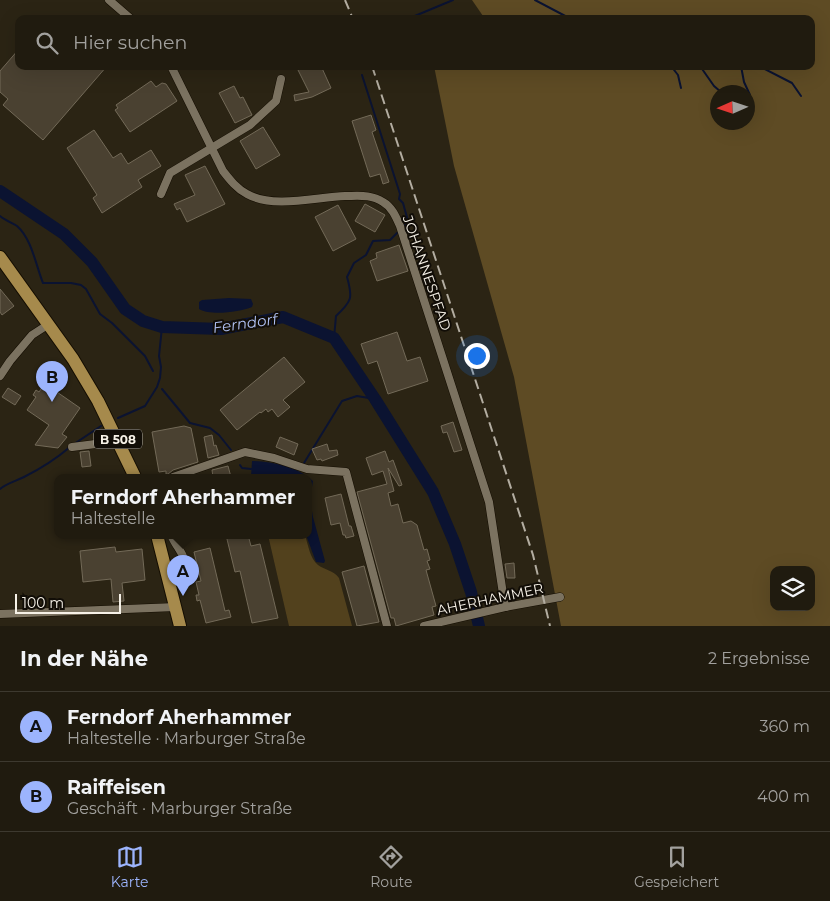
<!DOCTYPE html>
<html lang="de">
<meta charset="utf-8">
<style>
:root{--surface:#201b0f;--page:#282418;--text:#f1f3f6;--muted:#a2a19e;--line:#3d392f;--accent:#9cb4fd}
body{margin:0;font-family:Montserrat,sans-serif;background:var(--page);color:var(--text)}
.controls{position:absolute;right:15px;bottom:15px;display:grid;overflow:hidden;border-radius:10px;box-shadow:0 5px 20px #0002}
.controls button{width:45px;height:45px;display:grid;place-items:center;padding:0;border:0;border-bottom:1px solid var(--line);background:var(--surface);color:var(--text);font:25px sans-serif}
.compass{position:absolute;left:710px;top:85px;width:45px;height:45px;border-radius:50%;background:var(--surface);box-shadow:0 5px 20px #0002;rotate:267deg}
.scale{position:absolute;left:15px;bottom:12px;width:106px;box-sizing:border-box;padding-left:5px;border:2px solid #f6f1e7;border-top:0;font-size:14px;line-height:18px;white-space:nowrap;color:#f6f1e7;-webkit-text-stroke:4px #110d07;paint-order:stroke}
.you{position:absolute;left:476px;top:355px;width:18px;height:18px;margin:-12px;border:4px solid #fff;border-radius:50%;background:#1a73e8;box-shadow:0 0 0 8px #1a73e833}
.badge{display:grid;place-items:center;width:32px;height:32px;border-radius:50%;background:var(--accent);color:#111;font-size:16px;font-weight:700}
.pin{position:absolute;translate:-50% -41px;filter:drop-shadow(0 1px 2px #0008)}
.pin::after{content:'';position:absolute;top:26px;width:18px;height:15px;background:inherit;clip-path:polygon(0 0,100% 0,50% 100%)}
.popup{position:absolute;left:54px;top:474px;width:258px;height:65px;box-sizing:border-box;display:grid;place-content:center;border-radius:10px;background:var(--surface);filter:drop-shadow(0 1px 4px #0005);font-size:16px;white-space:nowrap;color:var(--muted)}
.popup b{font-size:19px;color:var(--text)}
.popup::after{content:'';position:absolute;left:50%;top:100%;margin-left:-10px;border:10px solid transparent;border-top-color:var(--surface)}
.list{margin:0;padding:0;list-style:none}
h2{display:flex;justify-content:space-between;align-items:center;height:65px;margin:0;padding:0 20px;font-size:21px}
h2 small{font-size:16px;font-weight:400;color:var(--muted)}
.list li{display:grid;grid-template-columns:32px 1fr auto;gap:15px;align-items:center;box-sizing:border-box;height:70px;padding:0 20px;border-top:1px solid var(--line)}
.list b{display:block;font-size:19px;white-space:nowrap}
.list p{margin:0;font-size:16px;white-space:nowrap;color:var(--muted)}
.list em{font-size:16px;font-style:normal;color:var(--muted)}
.icon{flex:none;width:28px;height:28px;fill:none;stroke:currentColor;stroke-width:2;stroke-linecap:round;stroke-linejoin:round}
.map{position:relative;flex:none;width:830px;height:626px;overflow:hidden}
.search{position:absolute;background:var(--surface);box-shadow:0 5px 20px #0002;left:15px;right:15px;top:15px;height:55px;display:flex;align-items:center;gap:12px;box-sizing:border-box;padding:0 18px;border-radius:10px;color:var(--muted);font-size:19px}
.sheet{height:205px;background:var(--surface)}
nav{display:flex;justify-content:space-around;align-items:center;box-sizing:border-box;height:70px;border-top:1px solid var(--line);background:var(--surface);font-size:14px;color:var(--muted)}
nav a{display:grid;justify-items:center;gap:2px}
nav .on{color:var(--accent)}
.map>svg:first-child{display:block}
.green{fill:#52411d}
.forest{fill:#5e4b24;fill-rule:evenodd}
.water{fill:#0b1331}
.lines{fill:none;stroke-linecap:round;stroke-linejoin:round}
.stream{stroke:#0b1331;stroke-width:2}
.river{stroke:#0b1331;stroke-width:12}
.building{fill:#4a4131;stroke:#736a58}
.street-casing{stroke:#140d01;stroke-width:9}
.primary-casing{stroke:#140d01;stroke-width:14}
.street{stroke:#7b7260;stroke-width:8}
.primary{stroke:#a68a4c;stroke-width:12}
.rail{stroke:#b3ada1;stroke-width:2;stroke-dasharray:10 5;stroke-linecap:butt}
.labels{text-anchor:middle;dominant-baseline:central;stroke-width:4;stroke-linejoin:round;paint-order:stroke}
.shield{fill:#110d07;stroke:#b1ada4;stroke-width:1}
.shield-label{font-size:12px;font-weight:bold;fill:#f6f1e7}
.street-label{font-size:14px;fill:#f6f1e7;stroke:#110d07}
.water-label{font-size:15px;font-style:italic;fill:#b1c2f4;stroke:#110d07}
</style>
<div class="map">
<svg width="830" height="626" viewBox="0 0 830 626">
<rect width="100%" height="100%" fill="#2b2414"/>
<path class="green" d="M 268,535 L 305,535 C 308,544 310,559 318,565 C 325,570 333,570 339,578 L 352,626 L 289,626 Z"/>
<path class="forest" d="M 472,0 L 830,0 L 830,626 L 561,626 L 514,377 L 454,166 L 434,66 L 811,66 L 811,19 L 526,19 L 531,16 L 483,16 ZM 718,92 L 748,92 L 748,122 L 718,122 ZM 774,570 L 811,570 L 811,607 L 774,607 Z"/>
<g class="water">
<path d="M 229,298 L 251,299 L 253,304 L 252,307 C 239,312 211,316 199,309 L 199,302 L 202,300 Z"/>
<path d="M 252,461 C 273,462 296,466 313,481 L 310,499 L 313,517 L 325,561 L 324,563 L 316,562 L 306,535 L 308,535 L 308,477 L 251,477 Z"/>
</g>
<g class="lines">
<g class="stream">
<polyline points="535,0 571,19"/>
<polyline points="410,18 453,0"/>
<polyline points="671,66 678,75 681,88"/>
<polyline points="700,66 714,86 721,92"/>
<polyline points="741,66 744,82 750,95"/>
<polyline points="759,66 792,83 801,96"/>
<polyline points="362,75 400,194 399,199 403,203 408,221 403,227"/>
<path d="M 0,216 C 5,220 12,223 17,226 C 32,239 36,266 43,283 L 71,283 L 81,285 L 86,289 L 100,314 L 112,323 L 145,356 L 153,371"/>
<path d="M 334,338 L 336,316 C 352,301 353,298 347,277 L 354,263 L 366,255 L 373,241 L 390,240 L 398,232"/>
<polyline points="162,389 190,423 210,428 219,435 231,450"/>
<polyline points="118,418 145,406 157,387 160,378 161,367 159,356 162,327"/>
<polyline points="74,444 101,426"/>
<polyline points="304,463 342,401 357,396 375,399"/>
<polyline points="240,465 242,468 251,469"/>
<path d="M 0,489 C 7,483 16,481 24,477 C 40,469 57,458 70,447"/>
</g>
<polyline class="river" points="0,191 64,234 92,262 125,309 143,321 162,327 221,329 283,317 334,338 375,399 433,492 455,544 471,592 479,626"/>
</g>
<g class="building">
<polygon points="19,49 19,66 107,66 43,140 3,105 8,99 0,92 0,71"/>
<polygon points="296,66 321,66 331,88 312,97 295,101 294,95 309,92"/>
<polygon points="151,81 156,87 162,83 166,84 177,101 130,132 115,110 118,108 116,105"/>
<polygon points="234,86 240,98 243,97 252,115 235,123 219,93"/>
<polygon points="371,115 376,130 372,132 389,182 383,184 380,174 370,177 352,121"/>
<polygon points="263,127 280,155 256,169 240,141"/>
<polygon points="94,130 113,158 121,153 128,164 151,150 161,166 138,180 142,187 102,213 93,198 97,195 67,148"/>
<polygon points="205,166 225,204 187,222 180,208 177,210 174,204 195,195 185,175"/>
<polygon points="365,204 385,215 375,232 355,221"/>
<polygon points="338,205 356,239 333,251 315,217"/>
<polygon points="399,245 408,271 377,281 370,261 377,258 376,253"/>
<polygon points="0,289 14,306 2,315 0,312"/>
<polygon points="397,332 407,361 420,357 428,381 388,394 377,361 368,364 361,344"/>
<polygon points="284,357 305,382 283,400 290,407 278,417 272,409 268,412 266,409 261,413 260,412 237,430 220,410"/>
<polygon points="54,370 63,376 54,390 80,408 62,434 67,437 58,448 35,445 49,425 27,410 36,397 33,395 36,390 39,392"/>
<polygon points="8,388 21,396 15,405 2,397"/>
<polygon points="453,422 462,450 454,452 447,432 443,433 441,426"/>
<polygon points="184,426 191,428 198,462 173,470 168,474 166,474 166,471 159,472 152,432"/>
<polygon points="212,435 214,446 216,445 219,455 208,458 204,437"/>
<polygon points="280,437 298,444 294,455 276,447"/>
<polygon points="327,444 329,451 337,450 338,455 322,461 321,459 317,460 312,449"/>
<polygon points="89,451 91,466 82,467 80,452"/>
<polygon points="385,451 389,462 393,460 402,485 399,486 388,468 394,491 388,493 391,506 398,504 403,523 411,521 417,525 424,550 427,549 430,560 427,561 430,569 426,570 436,606 432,607 434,615 396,626 394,618 391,618 357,492 387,484 383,471 372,475 366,458"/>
<polygon points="228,466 231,477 213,477 212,470"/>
<polygon points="341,494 349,526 351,526 354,536 346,538 345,535 343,535 340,523 331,525 325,498"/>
<polygon points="226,535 248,535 251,546 260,544 278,618 252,623 240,571 235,572"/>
<polygon points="115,547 116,552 142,549 145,580 122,583 124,601 113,602 111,579 83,582 80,551"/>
<polygon points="210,548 225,611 229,610 231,617 206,623 200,600 197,601 196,595 199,595 196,582 201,581 194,552"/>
<polygon points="514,563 515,578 507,578 505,564"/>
<polygon points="364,566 379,622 357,626 342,572"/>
</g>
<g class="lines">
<g class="street-casing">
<g id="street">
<polyline points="109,0 131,19"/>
<path d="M 171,66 L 223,171 C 230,180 237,189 247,194 C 274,209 316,197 345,196 C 358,196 371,194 383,202 C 392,207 396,217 400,226 L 489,502 L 505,607"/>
<polyline points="161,194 170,173 250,125 276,101 281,79"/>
<polyline points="0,376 10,361 32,335 49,324"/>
<polyline points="72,447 119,441"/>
<polyline points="173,477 245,452 274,458 307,469 346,472 387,626"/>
<path d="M 169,577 C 196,562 180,555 171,535"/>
<polyline points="0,614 176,607"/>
<polyline points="424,626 505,607 560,597"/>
</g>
</g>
<g class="primary-casing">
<g id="primary">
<polyline points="0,257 73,359 98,401 135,477"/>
<polyline points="157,535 180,626"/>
</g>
</g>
<use href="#street" class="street"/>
<use href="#primary" class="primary"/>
<g class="rail">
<polyline points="345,0 353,19"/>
<polyline points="372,66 533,555 550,626"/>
</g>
</g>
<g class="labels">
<rect class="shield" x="94" y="429.5" width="48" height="19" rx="4"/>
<g class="shield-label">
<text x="118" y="439">B 508</text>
</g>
<g class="street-label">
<text transform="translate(427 273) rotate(71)">JOHANNESPFAD</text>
<text transform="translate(490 599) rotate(-12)">AHERHAMMER</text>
</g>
<g class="water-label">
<text transform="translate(245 323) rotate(-8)">Ferndorf</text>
</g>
</g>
</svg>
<div class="controls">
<button><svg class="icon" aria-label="layers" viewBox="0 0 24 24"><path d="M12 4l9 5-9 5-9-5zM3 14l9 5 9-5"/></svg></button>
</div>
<svg class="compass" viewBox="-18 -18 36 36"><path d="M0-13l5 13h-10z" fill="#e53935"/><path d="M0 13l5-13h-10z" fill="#a2a19e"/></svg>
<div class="scale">100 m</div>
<div class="you"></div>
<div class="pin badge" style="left:183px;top:596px">A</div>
<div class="popup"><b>Ferndorf Aherhammer</b>Haltestelle</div>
<div class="pin badge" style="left:52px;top:402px">B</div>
<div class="search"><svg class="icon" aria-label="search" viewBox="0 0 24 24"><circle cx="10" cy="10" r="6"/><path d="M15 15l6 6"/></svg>Hier suchen</div>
</div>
<section class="sheet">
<h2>In der Nähe<small>2 Ergebnisse</small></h2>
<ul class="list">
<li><span class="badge">A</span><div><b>Ferndorf Aherhammer</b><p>Haltestelle · Marburger Straße</p></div><em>360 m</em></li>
<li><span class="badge">B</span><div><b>Raiffeisen</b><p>Geschäft · Marburger Straße</p></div><em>400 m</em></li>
</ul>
</section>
<nav>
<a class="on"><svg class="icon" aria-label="map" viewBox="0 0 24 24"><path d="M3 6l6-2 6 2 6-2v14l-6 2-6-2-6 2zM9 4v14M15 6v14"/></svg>Karte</a>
<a><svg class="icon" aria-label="directions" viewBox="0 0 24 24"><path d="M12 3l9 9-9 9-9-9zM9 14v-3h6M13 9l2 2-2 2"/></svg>Route</a>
<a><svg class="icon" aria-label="saved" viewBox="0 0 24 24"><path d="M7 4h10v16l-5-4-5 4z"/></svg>Gespeichert</a>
</nav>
